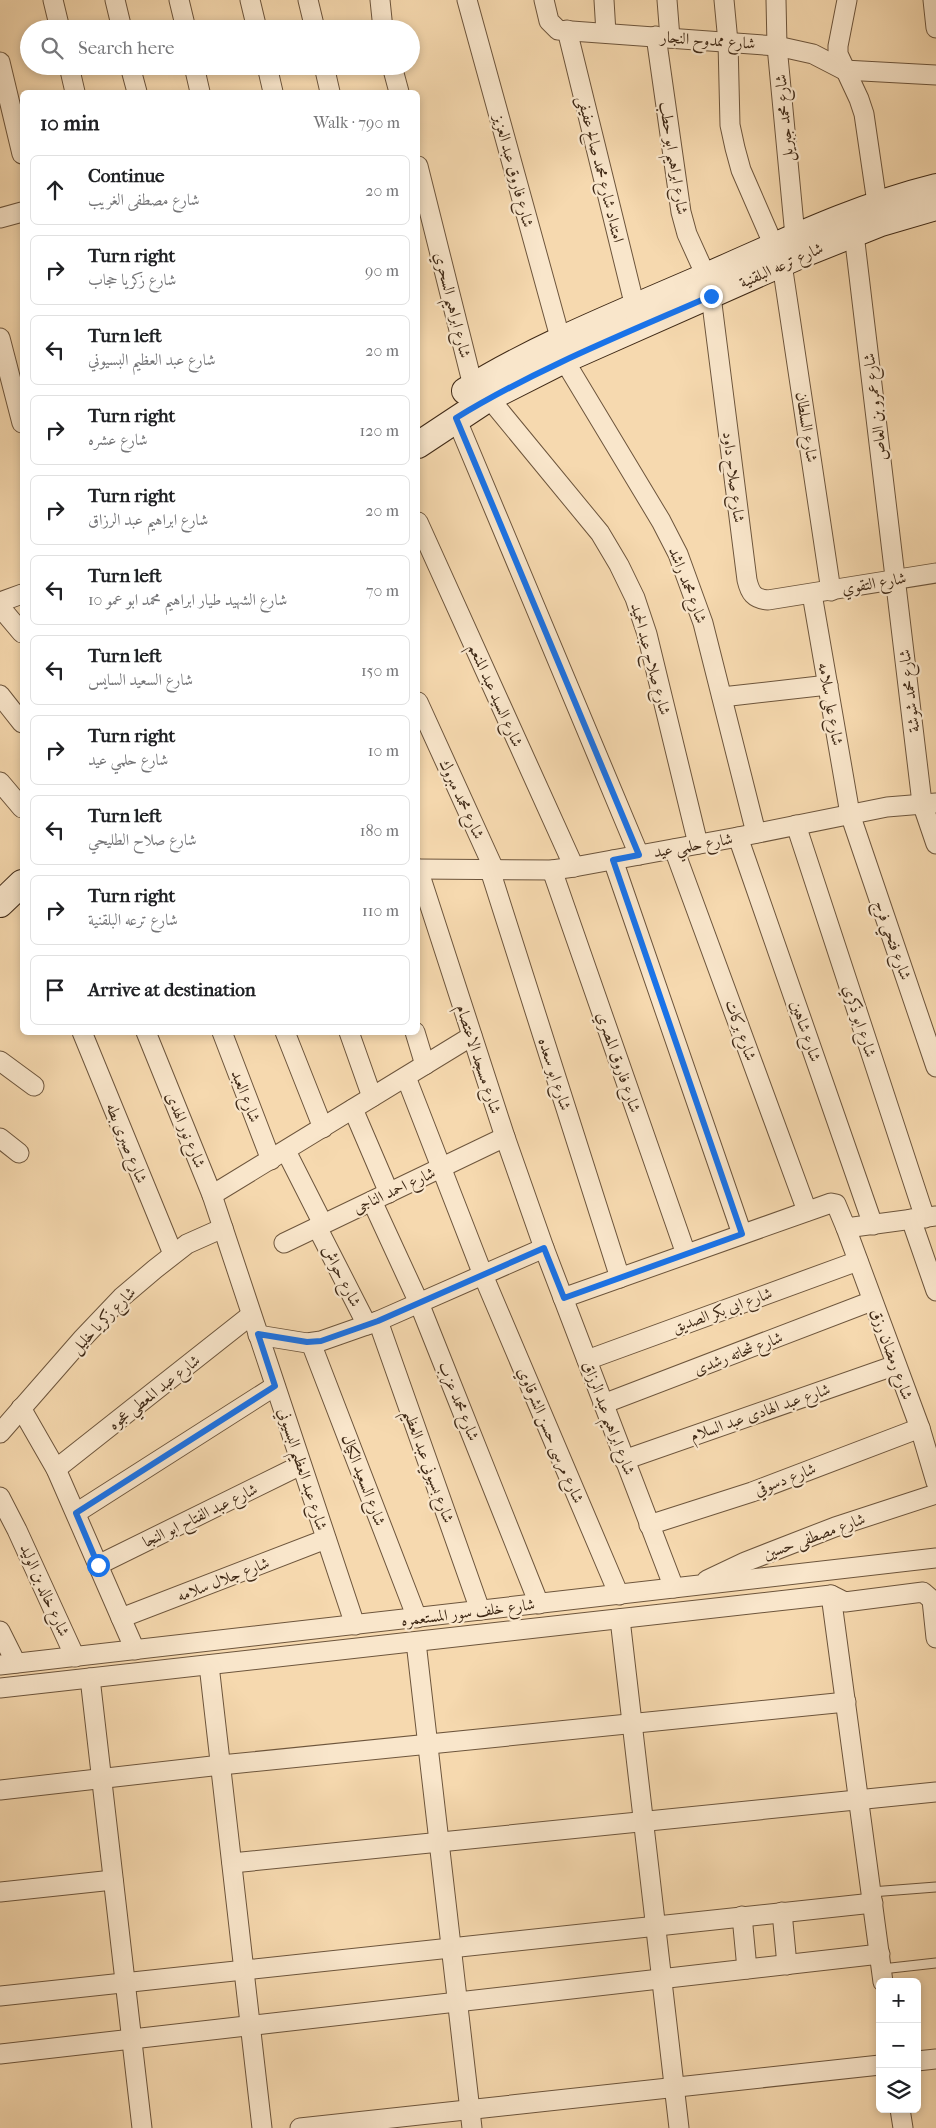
<!DOCTYPE html>
<meta charset="utf-8">
<style>
:root{--surface:#fff;--page:#f2f2f2;--text:#202124;--muted:#757577;--line:#e0e0e0}
body{margin:0;font-family:"IM FELL French Canon",Amiri,serif;background:var(--page);color:var(--text)}
.controls{position:absolute;right:15px;bottom:15px;display:grid;overflow:hidden;border-radius:8px;box-shadow:0 2px 8px #0003}
.controls button{width:45px;height:45px;display:grid;place-items:center;padding:0;border:0;border-bottom:1px solid var(--line);background:var(--surface);color:var(--text);font:25px sans-serif}
.stop{position:absolute;width:15px;height:15px;margin:-11px;border:4px solid #1a73e8;border-radius:50%;background:#fff}
.stop.end{background:#1a73e8;border-color:#fff;box-shadow:0 1px 5px #0008}
.list{margin:0;padding:0;list-style:none}
h2{display:flex;justify-content:space-between;align-items:center;height:65px;margin:0;padding:0 20px;font-size:21px}
h2 small{font-size:16px;font-weight:400;color:var(--muted)}
.list li{display:grid;grid-template-columns:32px 1fr auto;gap:15px;align-items:center;box-sizing:border-box;height:70px;margin:0 10px 10px;padding:0 10px;border:1px solid var(--line);border-radius:8px}
.list b{display:block;font-size:19px;white-space:nowrap}
.list p{margin:0;font-size:16px;white-space:nowrap;color:var(--muted)}
.list em{font-size:16px;font-style:normal;color:var(--muted)}
.icon{flex:none;width:28px;height:28px;fill:none;stroke:currentColor;stroke-width:2;stroke-linecap:round;stroke-linejoin:round}
.map{position:relative;flex:none;width:936px;height:2128px;overflow:hidden}
.search{position:absolute;background:var(--surface);box-shadow:0 2px 8px #0003;left:20px;top:20px;width:400px;height:55px;display:flex;align-items:center;gap:12px;box-sizing:border-box;padding:0 18px;border-radius:28px;color:var(--muted);font-size:19px}
.panel{position:absolute;background:var(--surface);box-shadow:0 2px 8px #0003;left:20px;top:90px;width:400px;height:945px;border-radius:8px}
.map>svg:first-child{display:block}
.lines{fill:none;stroke-linecap:round;stroke-linejoin:round}
.lane-casing{stroke:#6d553c;stroke-width:11}
.street-casing{stroke:#6d553c;stroke-width:21}
.secondary-casing{stroke:#3f2916;stroke-width:28}
.lane{stroke:#f9e6cb;stroke-width:9}
.street{stroke:#f9e6cb;stroke-width:19}
.secondary{stroke:#f9e6cb;stroke-width:26}
.route{stroke:#1a73e8;stroke-width:6}
.labels{text-anchor:middle;dominant-baseline:central;stroke-width:4.5;stroke-linejoin:round;paint-order:stroke}
.street-label{font-size:16px;fill:#3f2916;stroke:#f9e6cb}
</style>
<div class="map">
<svg width="936" height="2128" viewBox="0 0 936 2128">
<rect width="100%" height="100%" fill="#f6d9af"/>
<filter id="stains"><feTurbulence type="fractalNoise" baseFrequency=".004" numOctaves="4"/><feColorMatrix values="0 0 0 0 .2 0 0 0 0 .09 0 0 0 0 .02 0 0 0 .5 -.17"/></filter>
<radialGradient id="worn" r=".72"><stop offset=".6" stop-color="#630" stop-opacity="0"/><stop offset="1" stop-color="#630" stop-opacity=".3"/></radialGradient>
<g class="lines">
<g class="lane-casing">
<g id="lane">
<polyline points="871,1892 936,1887"/>
<polyline points="882,1969 936,1963"/>
</g>
</g>
<g class="street-casing">
<g id="street">
<polyline points="53,0 60,29"/>
<polyline points="115,0 122,29"/>
<polyline points="179,0 186,29"/>
<polyline points="250,0 257,29"/>
<polyline points="308,0 315,29"/>
<polyline points="380,0 383,29"/>
<polyline points="467,0 561,341"/>
<polyline points="544,0 549,21 558,30 777,46 813,54 844,70 936,75"/>
<polyline points="604,0 606,33"/>
<polyline points="667,0 670,38"/>
<polyline points="724,0 728,42 730,125 735,148 741,170 774,246"/>
<polyline points="776,0 777,46 795,236"/>
<polyline points="847,0 838,46 838,54 859,99 864,114 877,203"/>
<polyline points="933,0 936,28"/>
<polyline points="567,30 635,307"/>
<polyline points="656,36 681,212 687,234 706,276"/>
<polyline points="0,62 22,154"/>
<polyline points="69,66 75,92"/>
<polyline points="130,66 137,92"/>
<polyline points="194,66 200,92"/>
<polyline points="267,66 273,92"/>
<polyline points="324,66 330,92"/>
<polyline points="392,66 399,92"/>
<polyline points="418,166 473,386"/>
<polyline points="0,218 22,212"/>
<polyline points="854,234 922,803 936,844"/>
<polyline points="782,264 831,591"/>
<path d="M 711,296 L 747,580 C 750,593 754,599 768,600 L 936,573"/>
<polyline points="0,338 22,423"/>
<polyline points="564,360 661,521 678,554 703,623 756,833"/>
<polyline points="489,398 600,533 619,565 635,598 647,634 698,844"/>
<polyline points="456,418 639,855"/>
<polyline points="418,522 574,867"/>
<polyline points="812,594 850,814 936,1067"/>
<polyline points="0,602 22,594"/>
<polyline points="0,607 22,633"/>
<polyline points="0,695 22,723"/>
<polyline points="722,697 828,685"/>
<polyline points="418,702 494,869"/>
<polyline points="0,782 22,808"/>
<polyline points="796,825 925,1218"/>
<polyline points="738,837 873,1225"/>
<polyline points="674,849 807,1211"/>
<polyline points="613,860 742,1234"/>
<polyline points="418,869 505,1137 544,1248 674,1588"/>
<polyline points="418,869 552,870 574,867 738,837 887,807 936,803"/>
<polyline points="490,870 620,1278"/>
<polyline points="552,870 686,1254"/>
<polyline points="82,1032 173,1254"/>
<polyline points="146,1032 212,1195 355,1625"/>
<polyline points="222,1032 271,1160"/>
<polyline points="285,1032 323,1128"/>
<polyline points="349,1032 372,1097"/>
<polyline points="415,1032 425,1065"/>
<polyline points="0,1061 34,1086"/>
<polyline points="406,1077 483,1275 619,1595"/>
<polyline points="353,1109 389,1193"/>
<polyline points="0,1138 19,1153"/>
<polyline points="286,1151 323,1224"/>
<polyline points="212,1195 472,1036"/>
<polyline points="372,1201 419,1303 539,1604"/>
<polyline points="911,1219 936,1291"/>
<polyline points="317,1227 367,1325"/>
<polyline points="846,1228 920,1428 936,1482"/>
<polyline points="284,1243 505,1137"/>
<polyline points="563,1298 831,1203 836,1204 846,1228 936,1216"/>
<polyline points="378,1321 480,1610"/>
<polyline points="258,1335 307,1343 321,1341 378,1321 544,1248"/>
<polyline points="311,1343 417,1618"/>
<polyline points="587,1360 858,1261"/>
<polyline points="603,1404 872,1301"/>
<polyline points="21,1408 56,1469 135,1650"/>
<polyline points="0,1433 83,1338 122,1297 155,1269 187,1244 223,1228"/>
<polyline points="624,1460 896,1365"/>
<polyline points="56,1469 251,1315"/>
<polyline points="0,1497 17,1530 75,1657"/>
<polyline points="76,1513 275,1386"/>
<polyline points="649,1525 752,1492 920,1428"/>
<polyline points="98,1565 301,1465"/>
<polyline points="707,1580 745,1562 835,1527 936,1494"/>
<polyline points="831,1595 883,1982"/>
<polyline points="121,1618 326,1539"/>
<polyline points="620,1619 679,2128"/>
<polyline points="0,1631 16,1663"/>
<polyline points="416,1642 472,2128"/>
<polyline points="0,1665 936,1558"/>
<polyline points="209,1665 262,2128"/>
<polyline points="90,1678 142,2128"/>
<polyline points="0,1688 831,1595 845,1602 923,1592 932,1600 936,1638"/>
<polyline points="0,1790 221,1765 846,1702"/>
<polyline points="232,1863 936,1792"/>
<polyline points="0,1892 113,1880"/>
<polyline points="782,1912 787,1965"/>
<polyline points="742,1916 747,1969"/>
<polyline points="0,1996 873,1903"/>
<polyline points="0,2054 880,1954"/>
<polyline points="917,2061 936,2059"/>
<polyline points="900,2109 903,2128"/>
<polyline points="300,2128 880,2065"/>
</g>
</g>
<g class="secondary-casing">
<g id="secondary">
<path d="M 465,391 C 539,345 624,312 704,277 C 780,244 855,207 936,187"/>
<polyline points="418,445 489,398 564,360 801,255 881,223 936,207"/>
<polyline points="0,904 22,883"/>
</g>
</g>
<use href="#lane" class="lane"/>
<use href="#street" class="street"/>
<use href="#secondary" class="secondary"/>
</g>
<g class="lines">
<path class="route" d="M 98,1565 L 76,1513 L 275,1386 L 258,1334 L 307,1342 L 321,1341 L 378,1321 L 544,1248 L 564,1298 L 742,1234 L 613,860 L 639,855 L 456,418 C 536,369 624,334 711,296"/>
</g>
<g class="labels">
<g class="street-label">
<text transform="translate(708 40) rotate(4)">شارع ممدوح النجار</text>
<text transform="translate(784 118) rotate(-95)">شارع محمد جبريل</text>
<text transform="translate(674 158) rotate(81)">شارع ابراهيم ابو حطب</text>
<text transform="translate(601 169) rotate(76)">امتداد شارع محمد صالح عفيفى</text>
<text transform="translate(514 171) rotate(75)">شارع فاروق عبد العزيز</text>
<text transform="translate(781 265) rotate(-24)">شارع ترعه البلقنية</text>
<text transform="translate(453 305) rotate(76)">شارع ابراهيم السحري</text>
<text transform="translate(875 407) rotate(-97)">شارع عمرو بن العاص</text>
<text transform="translate(807 427) rotate(81)">شارع السلطان</text>
<text transform="translate(734 477) rotate(83)">شارع صلاح داود</text>
<text transform="translate(874 583) rotate(-10)">شارع التقوي</text>
<text transform="translate(688 585) rotate(69)">شارع محمد راشد</text>
<text transform="translate(651 659) rotate(75)">شارع صلاح عبد الحميد</text>
<text transform="translate(909 691) rotate(-97)">شارع محمد شوشة</text>
<text transform="translate(496 695) rotate(66)">شارع السيد عبد المنعم</text>
<text transform="translate(831 704) rotate(80)">شارع على سلامه</text>
<text transform="translate(462 799) rotate(65)">شارع محمد مبروك</text>
<text transform="translate(693 845) rotate(-10)">شارع حلمي عيد</text>
<text transform="translate(893 940) rotate(71)">شارع فتحي فرج</text>
<text transform="translate(860 1021) rotate(72)">شارع ابو ذكري</text>
<text transform="translate(741 1030) rotate(70)">شارع بركات</text>
<text transform="translate(806 1031) rotate(71)">شارع شاهين</text>
<text transform="translate(479 1059) rotate(72)">شارع مسجد الاعتصام</text>
<text transform="translate(619 1062) rotate(71)">شارع فاروق المصري</text>
<text transform="translate(555 1074) rotate(72)">شارع ابو سعده</text>
<text transform="translate(246 1096) rotate(69)">شارع العبد</text>
<text transform="translate(186 1130) rotate(68)">شارع نور الهدى</text>
<text transform="translate(127 1143) rotate(68)">شارع صبرى بطه</text>
<text transform="translate(394 1190) rotate(-25)">شارع احمد الناجى</text>
<text transform="translate(342 1276) rotate(63)">شارع حواش</text>
<text transform="translate(722 1310) rotate(-20)">شارع ابى بكر الصديق</text>
<text transform="translate(103 1320) rotate(-46)">شارع زكريا خليل</text>
<text transform="translate(738 1353) rotate(-21)">شارع شحاته رشدى</text>
<text transform="translate(892 1354) rotate(70)">شارع رمضان رزق</text>
<text transform="translate(154 1392) rotate(-38)">شارع عبد المعطي عجوه</text>
<text transform="translate(459 1401) rotate(68)">شارع محمد عزب</text>
<text transform="translate(760 1412) rotate(-19)">شارع عبد الهادى عبد السلام</text>
<text transform="translate(609 1418) rotate(69)">شارع ابراهيم عبد الرزاق</text>
<text transform="translate(551 1435) rotate(67)">شارع مرسى حسن الشرقاوي</text>
<text transform="translate(429 1466) rotate(70)">شارع بسيوني عبد العظيم</text>
<text transform="translate(303 1469) rotate(72)">شارع عبد العظيم البسيوني</text>
<text transform="translate(785 1479) rotate(-21)">شارع دسوقي</text>
<text transform="translate(364 1480) rotate(69)">شارع السعيد الكيال</text>
<text transform="translate(200 1515) rotate(-26)">شارع عبد الفتاح ابو النجا</text>
<text transform="translate(814 1536) rotate(-20)">شارع مصطفى حسين</text>
<text transform="translate(223 1579) rotate(-21)">شارع جلال سلامه</text>
<text transform="translate(45 1590) rotate(66)">شارع خالد بن الوليد</text>
<text transform="translate(468 1612) rotate(-7)">شارع خلف سور المستعمره</text>
</g>
</g>
<rect width="100%" height="100%" filter="url(#stains)"/>
<rect width="100%" height="100%" fill="url(#worn)"/>
</svg>
<div class="controls">
<button>+</button>
<button>−</button>
<button><svg class="icon" aria-label="layers" viewBox="0 0 24 24"><path d="M12 4l9 5-9 5-9-5zM3 14l9 5 9-5"/></svg></button>
</div>
<div class="stop" style="left:98px;top:1565px"></div>
<div class="stop end" style="left:711px;top:296px"></div>
<div class="search"><svg class="icon" aria-label="search" viewBox="0 0 24 24"><circle cx="10" cy="10" r="6"/><path d="M15 15l6 6"/></svg>Search here</div>
<section class="panel">
<h2>10 min<small>Walk · 790 m</small></h2>
<ul class="list">
<li><svg class="icon" aria-label="ahead" viewBox="0 0 24 24"><path d="M12 20V5M6 11l6-6 6 6"/></svg><div><b>Continue</b><p>شارع مصطفى الغريب</p></div><em>20 m</em></li>
<li><svg class="icon" aria-label="right" viewBox="0 0 24 24"><path d="M7 20v-9h11M14 6l5 5-5 5"/></svg><div><b>Turn right</b><p>شارع زكريا حجاب</p></div><em>90 m</em></li>
<li><svg class="icon" aria-label="left" viewBox="0 0 24 24"><path d="M17 20v-9H6M10 6l-5 5 5 5"/></svg><div><b>Turn left</b><p>شارع عبد العظيم البسيوني</p></div><em>20 m</em></li>
<li><svg class="icon" aria-label="right" viewBox="0 0 24 24"><path d="M7 20v-9h11M14 6l5 5-5 5"/></svg><div><b>Turn right</b><p>شارع عشره</p></div><em>120 m</em></li>
<li><svg class="icon" aria-label="right" viewBox="0 0 24 24"><path d="M7 20v-9h11M14 6l5 5-5 5"/></svg><div><b>Turn right</b><p>شارع ابراهيم عبد الرزاق</p></div><em>20 m</em></li>
<li><svg class="icon" aria-label="left" viewBox="0 0 24 24"><path d="M17 20v-9H6M10 6l-5 5 5 5"/></svg><div><b>Turn left</b><p>شارع الشهيد طيار ابراهيم محمد ابو عمو 10</p></div><em>70 m</em></li>
<li><svg class="icon" aria-label="left" viewBox="0 0 24 24"><path d="M17 20v-9H6M10 6l-5 5 5 5"/></svg><div><b>Turn left</b><p>شارع السعيد السايس</p></div><em>150 m</em></li>
<li><svg class="icon" aria-label="right" viewBox="0 0 24 24"><path d="M7 20v-9h11M14 6l5 5-5 5"/></svg><div><b>Turn right</b><p>شارع حلمي عيد</p></div><em>10 m</em></li>
<li><svg class="icon" aria-label="left" viewBox="0 0 24 24"><path d="M17 20v-9H6M10 6l-5 5 5 5"/></svg><div><b>Turn left</b><p>شارع صلاح الطليحي</p></div><em>180 m</em></li>
<li><svg class="icon" aria-label="right" viewBox="0 0 24 24"><path d="M7 20v-9h11M14 6l5 5-5 5"/></svg><div><b>Turn right</b><p>شارع ترعه البلقنية</p></div><em>110 m</em></li>
<li><svg class="icon" aria-label="arrive" viewBox="0 0 24 24"><path d="M6 21V4h12l-3 4 3 4H6"/></svg><div><b>Arrive at destination</b></div></li>
</ul>
</section>
</div>
